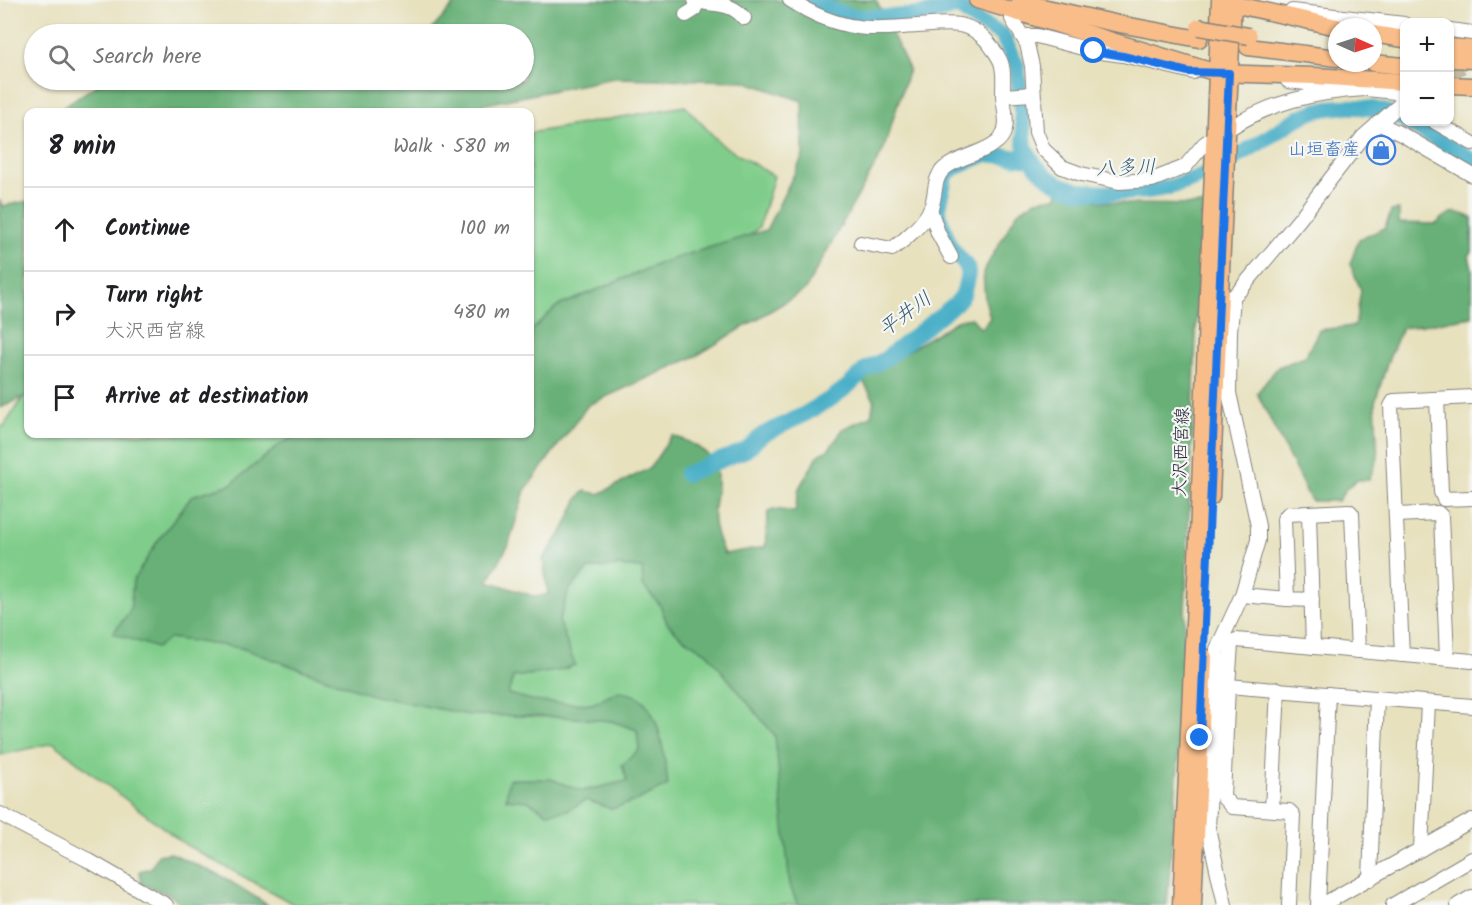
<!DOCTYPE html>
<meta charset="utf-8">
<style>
:root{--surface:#fff;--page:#f6f6f6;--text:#202124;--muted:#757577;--line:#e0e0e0}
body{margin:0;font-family:Kalam,"Klee One",sans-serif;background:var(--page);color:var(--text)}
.controls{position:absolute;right:18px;top:18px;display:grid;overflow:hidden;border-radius:12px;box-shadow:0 2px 4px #0004}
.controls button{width:54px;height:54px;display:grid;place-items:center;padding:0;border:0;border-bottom:2px solid var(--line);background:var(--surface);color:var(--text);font:30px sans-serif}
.compass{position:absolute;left:1328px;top:18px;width:54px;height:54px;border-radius:50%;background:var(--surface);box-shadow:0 2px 4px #0004;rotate:93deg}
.stop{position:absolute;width:18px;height:18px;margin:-14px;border:4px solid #1a73e8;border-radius:50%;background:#fff}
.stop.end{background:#1a73e8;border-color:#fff;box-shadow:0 2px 6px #0008}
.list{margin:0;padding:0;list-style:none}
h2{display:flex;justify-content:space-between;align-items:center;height:78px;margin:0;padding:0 24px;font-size:26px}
h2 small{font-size:20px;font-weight:400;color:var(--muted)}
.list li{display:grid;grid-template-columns:39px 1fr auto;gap:18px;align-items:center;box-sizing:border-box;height:84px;padding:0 24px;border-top:2px solid var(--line)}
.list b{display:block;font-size:22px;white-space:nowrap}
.list p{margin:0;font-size:20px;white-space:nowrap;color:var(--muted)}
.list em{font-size:20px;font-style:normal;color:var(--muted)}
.icon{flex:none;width:33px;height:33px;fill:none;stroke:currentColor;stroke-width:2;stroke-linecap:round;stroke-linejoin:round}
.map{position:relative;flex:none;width:1472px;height:905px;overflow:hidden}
.search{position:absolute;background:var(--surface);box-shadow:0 2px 4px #0004;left:24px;top:24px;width:510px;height:66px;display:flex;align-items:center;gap:15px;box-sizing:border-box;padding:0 21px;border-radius:33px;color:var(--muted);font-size:22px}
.panel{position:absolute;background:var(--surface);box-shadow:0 2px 4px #0004;left:24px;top:108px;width:510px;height:330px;border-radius:12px}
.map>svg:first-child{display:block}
.green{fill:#80cd8b;stroke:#517863;stroke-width:1.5}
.forest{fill:#68b077;stroke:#456959;stroke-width:1.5}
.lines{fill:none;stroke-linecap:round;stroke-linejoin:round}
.river{stroke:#48afc7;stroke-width:16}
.minor-tunnel{stroke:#c0bba4;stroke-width:14;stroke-dasharray:14 7;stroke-linecap:butt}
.minor-casing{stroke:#84827c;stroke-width:16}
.major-casing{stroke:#84827c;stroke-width:19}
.minor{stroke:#fff;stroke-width:14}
.major{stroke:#f8bd89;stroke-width:16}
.major-bridge-casing{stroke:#84827c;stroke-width:19;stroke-linecap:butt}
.major-bridge{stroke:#f8bd89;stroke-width:16}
.route{stroke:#1a73e8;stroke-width:8}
.labels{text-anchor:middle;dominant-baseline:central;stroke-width:4.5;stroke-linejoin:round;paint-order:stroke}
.shop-label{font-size:18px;fill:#366cbe;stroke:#f6f6f2;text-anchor:end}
.street-label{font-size:18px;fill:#22223b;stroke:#f6f6f2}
.water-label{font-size:20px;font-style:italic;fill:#315a73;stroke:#f6f6f2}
</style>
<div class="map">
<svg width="1472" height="905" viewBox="0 0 1472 905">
<rect width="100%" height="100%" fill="#f6f6f2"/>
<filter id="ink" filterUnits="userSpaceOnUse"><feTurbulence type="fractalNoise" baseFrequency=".0167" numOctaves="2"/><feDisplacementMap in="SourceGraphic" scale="12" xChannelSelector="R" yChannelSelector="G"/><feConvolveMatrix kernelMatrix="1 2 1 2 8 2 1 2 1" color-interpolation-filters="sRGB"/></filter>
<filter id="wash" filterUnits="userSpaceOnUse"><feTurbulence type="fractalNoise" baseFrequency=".008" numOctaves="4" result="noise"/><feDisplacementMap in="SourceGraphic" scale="24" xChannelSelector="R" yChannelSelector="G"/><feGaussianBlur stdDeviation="1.35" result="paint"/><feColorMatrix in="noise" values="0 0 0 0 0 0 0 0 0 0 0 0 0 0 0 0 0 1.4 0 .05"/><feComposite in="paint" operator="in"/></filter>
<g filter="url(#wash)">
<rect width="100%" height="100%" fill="#e7e1be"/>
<polygon class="green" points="685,106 722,145 774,176 759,227 647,325 630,366 488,467 432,578 543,626 604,516 777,661 842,905 295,905 186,845 91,773 54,743 0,755 0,427 4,426 28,390 28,434 530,434 530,133"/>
<g class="forest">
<path d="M 458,0 L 876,0 L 909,69 L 883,151 L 805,290 L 696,356 L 588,405 L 525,490 L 509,544 L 488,581 L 536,597 L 548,594 L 543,559 L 564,529 L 578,498 L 585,491 L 599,494 L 650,468 L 672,435 C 698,445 720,455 717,486 C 717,494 714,501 714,509 C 712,525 718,540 724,554 L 765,547 L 768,511 L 773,509 L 795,512 L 799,488 L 819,454 L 828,450 L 838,437 L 842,429 L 871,416 L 874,400 L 862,379 L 958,320 L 972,318 L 981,329 L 990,318 L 985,299 L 983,272 L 1017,213 L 1036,200 L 1056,197 L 1062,184 L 1098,201 L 1130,204 L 1204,205 L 1199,261 L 1180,738 L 1167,905 L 798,905 L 790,886 L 775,736 L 707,653 L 681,637 L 667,623 L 660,605 L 643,586 L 642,568 L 617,566 L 588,569 L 569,590 L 559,621 L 575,665 L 558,671 L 513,677 L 508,694 L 540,702 L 592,704 L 619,691 C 624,693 633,694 638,697 C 661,711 665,761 668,785 L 638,800 L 612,809 L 586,800 L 568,810 L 547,813 L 528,801 L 506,799 L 509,779 L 551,779 L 582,791 L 627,781 L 622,765 L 639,750 L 637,730 L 611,721 L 562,717 L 469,715 L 375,696 L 241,648 L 170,638 L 156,648 L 113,633 L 130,611 L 133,581 L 157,542 L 192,496 L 231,484 L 281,444 L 299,434 L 530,434 L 530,332 L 556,307 L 663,262 L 766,230 L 803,156 L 802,101 L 744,81 L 614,78 L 447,112 L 62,112 L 64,106 L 105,80 L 524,80 L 524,34 L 428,34 Z"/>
<polygon points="0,200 2,206 28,201 28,395 0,408"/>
<path d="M 1399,210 L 1399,223 L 1436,224 C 1450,211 1454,209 1472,218 L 1472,251 L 1469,256 L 1472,269 L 1472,317 L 1402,328 L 1388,361 L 1375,402 L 1378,458 L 1369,480 L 1356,480 L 1345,490 L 1338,501 L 1311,501 L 1257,393 L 1278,367 L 1305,357 L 1319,330 L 1355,326 L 1361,290 L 1350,264 L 1359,239 L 1385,228 L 1391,211 Z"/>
<polygon points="171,853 223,877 268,905 182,905 170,895 141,884 139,871 151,868 158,855"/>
</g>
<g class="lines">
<g class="river">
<path d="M 813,0 C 825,7 839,14 853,16 C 874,19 938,16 956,6"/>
<path d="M 949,0 L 975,20 L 1002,35 L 1017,66 L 1025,146 C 1037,177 1061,190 1092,192 C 1165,197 1195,183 1256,145 C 1275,134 1293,118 1315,111 C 1342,104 1380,105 1404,120"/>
<polyline points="1407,122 1472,160"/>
<polyline points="686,474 746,450 762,435 805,414 832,398 847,387 866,369 885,359 956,303 963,295 968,274 967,267 950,246 938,212 945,176 952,169 986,154 1030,159"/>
</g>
</g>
</g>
<g filter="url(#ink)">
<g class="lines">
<polyline class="minor-tunnel" points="1450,74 1472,61"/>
<g class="minor-casing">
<g id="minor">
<path d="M 695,0 C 713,7 729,0 744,18"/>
<path d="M 790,0 C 810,13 834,24 858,27 C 877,30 898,27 917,26 C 947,24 970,18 991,46 C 995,52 1001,59 1002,66 C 1004,75 1003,84 1003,93 C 1003,109 1012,128 998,141 C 983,154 960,156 945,168 C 932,178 937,196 930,210 C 923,224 905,240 892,249 L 861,243"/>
<polyline points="1292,11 1404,24"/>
<polyline points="686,15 694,10 698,1"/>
<polyline points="1012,19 1027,44 1032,66 1036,132 1043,149 1062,167 1081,174 1119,182 1152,180 1185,167 1204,144 1214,137"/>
<polyline points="1450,30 1472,33"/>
<polyline points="1022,36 1037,36 1094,51 1123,55 1193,72"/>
<polyline points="1288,81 1332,86"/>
<polyline points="1357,88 1395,92 1404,98"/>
<polyline points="1003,96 1033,94"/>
<polyline points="1435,122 1472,143"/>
<polyline points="1378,123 1403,135 1472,175"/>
<path d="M 1227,130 C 1269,102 1315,92 1365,89"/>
<polyline points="930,209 938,233 951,257"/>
<polyline points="1225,304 1240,290 1298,221 1363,137 1404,101"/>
<polyline points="1437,399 1441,492 1444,499 1472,498"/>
<polyline points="1309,514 1313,647"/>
<polyline points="1397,515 1438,513 1441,516 1447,658"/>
<polyline points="1242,595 1287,599"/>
<polyline points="1312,600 1287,599 1284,519 1288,514 1349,511 1352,514 1358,651"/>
<polyline points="1402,655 1391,406 1394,401 1472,397"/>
<polyline points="1228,686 1231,644 1236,640 1472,661"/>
<polyline points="1272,809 1278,689"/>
<polyline points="0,814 86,859 166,905"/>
<polyline points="1421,849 1428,703"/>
<polyline points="1370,879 1377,698"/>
<polyline points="1225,905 1208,828 1217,649 1242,595 1258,540 1258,526 1229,393 1230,331 1233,299"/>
<polyline points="1289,905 1293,815 1289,811 1232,807 1223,797 1228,686 1472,706"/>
<polyline points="1318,905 1328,694"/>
<polyline points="1322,905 1472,820"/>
<polyline points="1393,905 1472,859"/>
<polyline points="1458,905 1472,897"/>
</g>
</g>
<g class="major-casing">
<g id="major">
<polyline points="977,0 1217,73 1315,76 1404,82"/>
<polyline points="1020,2 1114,23 1199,39"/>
<polyline points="1224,2 1337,27"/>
<polyline points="1373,34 1404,39"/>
<polyline points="1248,47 1337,58"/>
<polyline points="1450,47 1472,49"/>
<polyline points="1450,59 1472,60"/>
<polyline points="1373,63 1404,66"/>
<polyline points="1450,85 1472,86"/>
<polyline points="1211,497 1233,0"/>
<polyline points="1181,905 1198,537 1220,0"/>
<polyline points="1193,905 1204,657"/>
</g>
</g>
<use href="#minor" class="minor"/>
<use href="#major" class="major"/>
<g class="major-bridge-casing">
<polyline id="major-bridge" points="1199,27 1249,36"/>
</g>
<use href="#major-bridge" class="major-bridge"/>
</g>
</g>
<g class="lines" filter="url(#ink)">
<polyline class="route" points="1094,51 1123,56 1188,72 1229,73 1200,738"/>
</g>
<defs>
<g id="shop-ring" transform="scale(1.5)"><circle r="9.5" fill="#f6f6f2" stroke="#3f7fe0" stroke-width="1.5"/><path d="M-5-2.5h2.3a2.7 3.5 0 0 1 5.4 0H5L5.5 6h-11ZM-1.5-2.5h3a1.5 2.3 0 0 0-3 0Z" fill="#3f7fe0"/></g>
</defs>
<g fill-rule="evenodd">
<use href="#shop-ring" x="1381" y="150"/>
</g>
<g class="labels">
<g class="shop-label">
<text x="1360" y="150">山垣畜産</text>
</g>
<g class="street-label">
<text transform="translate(1182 452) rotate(-88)">大沢西宮線</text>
</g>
<g class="water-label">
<text transform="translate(1126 169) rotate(-2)">八多川</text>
<text transform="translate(906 315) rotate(-37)">平井川</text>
</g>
</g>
</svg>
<div class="controls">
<button>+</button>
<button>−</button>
</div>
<svg class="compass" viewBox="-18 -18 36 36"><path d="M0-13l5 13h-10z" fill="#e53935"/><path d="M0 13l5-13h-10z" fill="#757577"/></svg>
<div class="stop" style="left:1094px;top:51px"></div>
<div class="stop end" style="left:1200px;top:738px"></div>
<div class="search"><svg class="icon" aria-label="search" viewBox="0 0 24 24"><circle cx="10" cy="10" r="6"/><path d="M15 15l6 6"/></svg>Search here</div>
<section class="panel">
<h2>8 min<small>Walk · 580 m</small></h2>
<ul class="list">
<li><svg class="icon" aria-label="ahead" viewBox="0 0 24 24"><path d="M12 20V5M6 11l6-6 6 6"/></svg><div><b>Continue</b></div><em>100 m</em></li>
<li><svg class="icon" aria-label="right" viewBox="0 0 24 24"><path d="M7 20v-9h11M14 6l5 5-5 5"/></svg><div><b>Turn right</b><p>大沢西宮線</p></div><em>480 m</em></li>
<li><svg class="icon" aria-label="arrive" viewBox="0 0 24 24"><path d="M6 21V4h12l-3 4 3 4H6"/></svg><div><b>Arrive at destination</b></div></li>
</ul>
</section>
</div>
